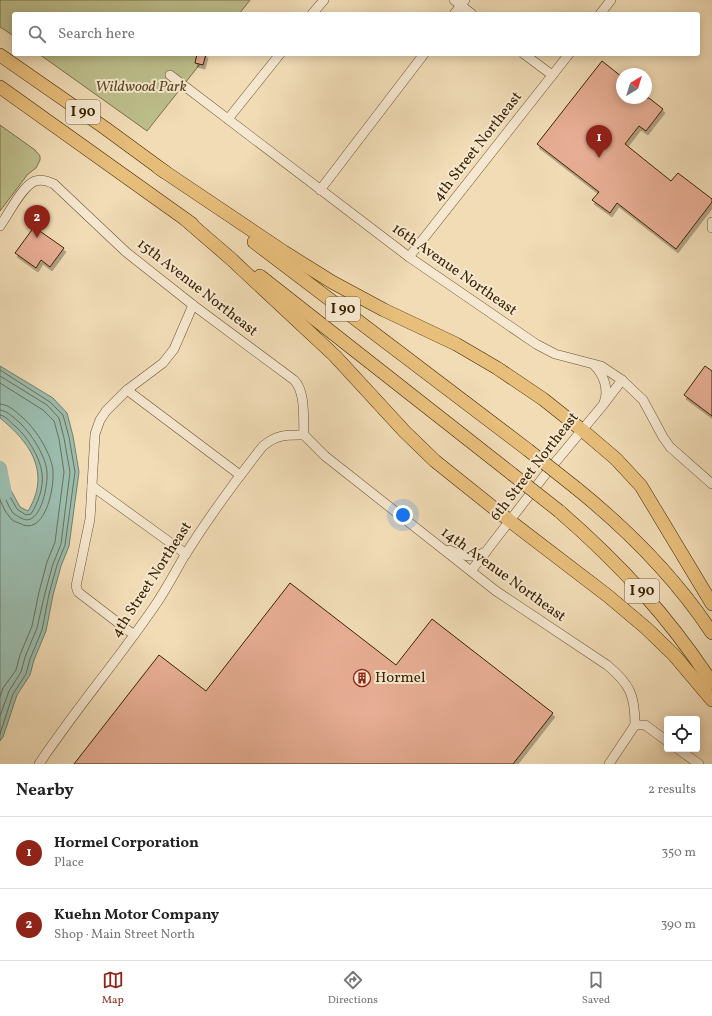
<!DOCTYPE html>
<meta charset="utf-8">
<style>
:root{--surface:#fff;--page:#f2f2f2;--text:#222;--muted:#767676;--line:#e0e0e0;--accent:#8f2418}
body{margin:0;font-family:Vollkorn,serif;background:var(--page);color:var(--text)}
.controls{position:absolute;right:12px;bottom:12px;display:grid;overflow:hidden;border-radius:4px;box-shadow:0 2px 10px #0003}
.controls button{width:36px;height:36px;display:grid;place-items:center;padding:0;border:0;border-bottom:1px solid var(--line);background:var(--surface);color:var(--text);font:20px sans-serif}
.compass{position:absolute;left:616px;top:68px;width:36px;height:36px;border-radius:50%;background:var(--surface);box-shadow:0 2px 10px #0003;rotate:38deg}
.you{position:absolute;left:403px;top:515px;width:14px;height:14px;margin:-10px;border:3px solid #fff;border-radius:50%;background:#1a73e8;box-shadow:0 0 0 6px #1a73e833}
.badge{display:grid;place-items:center;width:26px;height:26px;border-radius:50%;background:var(--accent);color:#fff;font-size:13px;font-weight:700}
.pin{position:absolute;translate:-50% -33px;filter:drop-shadow(0 1px 2px #0008)}
.pin::after{content:'';position:absolute;top:21px;width:14px;height:12px;background:inherit;clip-path:polygon(0 0,100% 0,50% 100%)}
.list{margin:0;padding:0;list-style:none}
h2{display:flex;justify-content:space-between;align-items:center;height:52px;margin:0;padding:0 16px;font-size:17px}
h2 small{font-size:13px;font-weight:400;color:var(--muted)}
.list li{display:grid;grid-template-columns:26px 1fr auto;gap:12px;align-items:center;box-sizing:border-box;height:72px;padding:0 16px;border-top:1px solid var(--line)}
.list b{display:block;font-size:15px;white-space:nowrap}
.list p{margin:0;font-size:13px;white-space:nowrap;color:var(--muted)}
.list em{font-size:13px;font-style:normal;color:var(--muted)}
.icon{flex:none;width:22px;height:22px;fill:none;stroke:currentColor;stroke-width:2;stroke-linecap:round;stroke-linejoin:round}
.map{position:relative;flex:none;width:712px;height:764px;overflow:hidden}
.search{position:absolute;background:var(--surface);box-shadow:0 2px 10px #0003;left:12px;right:12px;top:12px;height:44px;display:flex;align-items:center;gap:10px;box-sizing:border-box;padding:0 14px;border-radius:4px;color:var(--muted);font-size:15px}
.sheet{height:196px;background:var(--surface)}
nav{display:flex;justify-content:space-around;align-items:center;box-sizing:border-box;height:56px;border-top:1px solid var(--line);background:var(--surface);font-size:11px;color:var(--muted)}
nav a{display:grid;justify-items:center;gap:2px}
nav .on{color:var(--accent)}
.map>svg:first-child{display:block}
.green{fill:#bdbf8c;stroke:#7c7146}
.water{fill:#9bbcae;stroke:#747f68}
.lines{fill:none;stroke-linecap:round;stroke-linejoin:round}
.shore{stroke:#6a7057;stroke-width:1}
.river{stroke:#9bbcae;stroke-width:14}
.building{fill:#e8ae95;stroke:#3a2300;filter:url(#shadow)}
.minor-casing{stroke:#68512e;stroke-width:10}
.highway-casing{stroke:#3a2300;stroke-width:14}
.minor{stroke:#f6e8d0;stroke-width:9}
.highway{stroke:#e8be7b;stroke-width:13}
.highway-bridge-casing{stroke:#3a2300;stroke-width:14;stroke-linecap:butt}
.highway-bridge{stroke:#e8be7b;stroke-width:13}
.labels{text-anchor:middle;dominant-baseline:central;stroke-width:4;stroke-linejoin:round;paint-order:stroke}
.shield{fill:#f6e8d0;stroke:#725e3e;stroke-width:1}
.shield-label{font-size:14px;font-weight:bold;fill:#3a2300}
.park-label{font-size:15px;font-style:italic;fill:#5b4a23;stroke:#f6e8d0}
.street-label{font-size:15px;fill:#3a2300;stroke:#f6e8d0}
.poi-label{font-size:15px;fill:#3a2300;stroke:#f6e8d0;text-anchor:start}
</style>
<div class="map">
<svg width="712" height="764" viewBox="0 0 712 764">
<defs>
<filter id="shadow"><feDropShadow dx="2" dy="4" stdDeviation="0" flood-color="#0004"/></filter>
</defs>
<rect width="100%" height="100%" fill="#f1dcb6"/>
<filter id="stains"><feTurbulence type="fractalNoise" baseFrequency=".005" numOctaves="4"/><feColorMatrix values="0 0 0 0 .2 0 0 0 0 .09 0 0 0 0 .02 0 0 0 .5 -.17"/></filter>
<radialGradient id="worn" r=".72"><stop offset=".6" stop-color="#630" stop-opacity="0"/><stop offset="1" stop-color="#630" stop-opacity=".3"/></radialGradient>
<g class="green">
<polygon points="0,0 250,0 239,14 14,14 14,36 0,27"/>
<polygon points="39,54 208,54 147,131"/>
<polygon points="0,125 35,150 40,156 40,160 36,168 28,174 0,211"/>
</g>
<path class="water" d="M 0,366 L 53,398 L 67,413 L 73,436 L 79,472 L 69,546 L 61,566 L 53,595 L 46,631 L 34,660 L 30,675 L 17,695 L 3,737 L 0,741 L 0,491 L 2,474 L 20,507 L 28,511 C 51,473 31,443 0,418 Z"/>
<g class="lines">
<g class="shore">
<polyline points="0,370 50,402 63,415 69,437 75,472 65,545 57,565 49,594 42,630 30,659 26,674 13,694 0,734"/>
<polyline points="0,376 47,405 59,418 64,438 70,472 61,544 53,564 45,593 37,628 25,657 21,672 9,691 0,716"/>
<polyline points="0,383 43,410 54,421 59,439 64,472 55,542 47,562 39,592 32,626 20,655 16,670 3,688 0,697"/>
<path d="M 0,404 C 10,405 16,412 23,418 C 36,429 53,456 53,473 C 54,490 44,538 19,523 C 15,522 11,520 9,516 C 5,512 3,506 0,500"/>
<path d="M 0,410 C 8,411 14,418 20,423 C 31,433 47,458 47,473 C 48,486 40,529 21,518 C 18,516 15,515 13,513 C 8,506 5,496 0,489"/>
<path d="M 0,415 C 6,416 10,422 15,426 C 27,436 40,457 42,473 C 44,487 38,503 31,514 L 26,515 L 17,509 L 0,479"/>
</g>
<polyline class="river" points="0,468 5,493"/>
</g>
<g class="building">
<polygon points="197,54 206,54 203,65 195,63"/>
<polygon points="602,61 622,77 622,98 649,98 663,109 646,131 639,126 625,144 671,181 678,173 712,199 712,202 676,249 617,203 610,213 592,200 599,192 537,144"/>
<polygon points="34,227 64,248 50,267 41,260 36,268 15,253"/>
<polygon points="705,366 712,371 712,416 684,395"/>
<polygon points="290,583 396,665 432,619 553,713 513,764 74,764 159,655 206,691"/>
</g>
<g class="lines">
<g class="minor-casing">
<g id="minor">
<polyline points="454,0 472,14"/>
<polyline points="312,14 324,0"/>
<polyline points="454,14 465,0"/>
<polyline points="600,14 611,0"/>
<polyline points="524,54 552,75"/>
<polyline points="170,75 409,257 536,344 555,354 601,366 622,380 643,400 663,437 670,447 712,484"/>
<polyline points="228,119 280,54"/>
<polyline points="320,190 424,54"/>
<polyline points="712,222 712,228"/>
<path d="M 0,226 C 8,215 22,186 35,181 C 41,179 48,181 54,184 L 126,252 L 193,305 L 294,380 C 306,392 303,419 304,435"/>
<polyline points="409,257 569,54"/>
<path d="M 594,365 C 604,375 609,389 604,403"/>
<polyline points="127,390 240,475"/>
<path d="M 304,435 L 325,456 L 496,591 L 607,665 C 630,684 635,695 635,725"/>
<polyline points="92,486 186,554"/>
<path d="M 449,550 C 462,556 473,559 486,552"/>
<polyline points="471,571 548,471 603,405 622,380"/>
<polyline points="134,635 78,592 76,586 90,519 95,434 100,420 106,411 127,390 163,363 174,349 193,305"/>
<polyline points="635,725 645,725 667,741"/>
<polyline points="678,749 699,764"/>
<path d="M 39,764 C 75,710 117,661 154,607 C 166,590 175,572 185,555 C 209,517 235,481 263,446 C 277,434 287,435 304,435"/>
<polyline points="609,764 635,725"/>
</g>
</g>
<g class="highway-casing">
<g id="highway">
<polyline points="0,55 105,128 165,172"/>
<polyline points="0,87 192,224"/>
<polyline points="159,168 284,252 332,282 384,310 456,344 497,368 543,399 582,430 616,459 641,486 712,604"/>
<polyline points="186,220 230,258 335,356 405,432 435,461 510,521 608,596 646,628 674,655 712,700"/>
<polyline points="254,242 528,450"/>
<polyline points="260,276 512,474"/>
<path d="M 576,488 C 628,530 675,577 712,633"/>
<path d="M 559,511 C 620,564 668,616 712,683"/>
</g>
</g>
<use href="#minor" class="minor"/>
<use href="#highway" class="highway"/>
<g class="highway-bridge-casing">
<g id="highway-bridge">
<polyline points="528,450 576,488"/>
<polyline points="512,474 559,511"/>
</g>
</g>
<use href="#highway-bridge" class="highway-bridge"/>
</g>
<defs>
<g id="building-ring" transform="scale(0.9)"><circle r="9.5" fill="#f6e8d0" stroke="#8f2418" stroke-width="1.5"/><path d="M-4-6H4V6H1V3H-1V6H-4ZM-2.5-4.3h1.7v1.8h-1.7ZM.8-4.3h1.7v1.8H.8ZM-2.5-1h1.7V.8h-1.7ZM.8-1h1.7V.8H.8Z" fill="#8f2418"/></g>
</defs>
<g fill-rule="evenodd">
<use href="#building-ring" x="362" y="678"/>
</g>
<g class="labels">
<g class="shield">
<rect x="66" y="100" width="34" height="24" rx="3"/>
<rect x="326" y="297" width="34" height="24" rx="3"/>
<rect x="625" y="579" width="34" height="24" rx="3"/>
</g>
<g class="shield-label">
<text x="83" y="112">I 90</text>
<text x="343" y="309">I 90</text>
<text x="642" y="591">I 90</text>
</g>
<g class="park-label">
<text x="141" y="87">Wildwood Park</text>
</g>
<g class="street-label">
<text transform="translate(478 147) rotate(-52)">4th Street Northeast</text>
<text transform="translate(454 270) rotate(35)">16th Avenue Northeast</text>
<text transform="translate(197 288) rotate(38)">15th Avenue Northeast</text>
<text transform="translate(535 467) rotate(-52)">6th Street Northeast</text>
<text transform="translate(503 575) rotate(36)">14th Avenue Northeast</text>
<text transform="translate(152 580) rotate(-57)">4th Street Northeast</text>
</g>
<g class="poi-label">
<text x="375" y="678">Hormel</text>
</g>
</g>
<rect width="100%" height="100%" filter="url(#stains)"/>
<rect width="100%" height="100%" fill="url(#worn)"/>
</svg>
<div class="controls">
<button><svg class="icon" aria-label="locate" viewBox="0 0 24 24"><circle cx="12" cy="12" r="6"/><path d="M12 2v4M12 18v4M2 12h4M18 12h4"/></svg></button>
</div>
<svg class="compass" viewBox="-18 -18 36 36"><path d="M0-13l5 13h-10z" fill="#e53935"/><path d="M0 13l5-13h-10z" fill="#767676"/></svg>
<div class="you"></div>
<div class="pin badge" style="left:599px;top:158px">1</div>
<div class="pin badge" style="left:37px;top:238px">2</div>
<div class="search"><svg class="icon" aria-label="search" viewBox="0 0 24 24"><circle cx="10" cy="10" r="6"/><path d="M15 15l6 6"/></svg>Search here</div>
</div>
<section class="sheet">
<h2>Nearby<small>2 results</small></h2>
<ul class="list">
<li><span class="badge">1</span><div><b>Hormel Corporation</b><p>Place</p></div><em>350 m</em></li>
<li><span class="badge">2</span><div><b>Kuehn Motor Company</b><p>Shop · Main Street North</p></div><em>390 m</em></li>
</ul>
</section>
<nav>
<a class="on"><svg class="icon" aria-label="map" viewBox="0 0 24 24"><path d="M3 6l6-2 6 2 6-2v14l-6 2-6-2-6 2zM9 4v14M15 6v14"/></svg>Map</a>
<a><svg class="icon" aria-label="directions" viewBox="0 0 24 24"><path d="M12 3l9 9-9 9-9-9zM9 14v-3h6M13 9l2 2-2 2"/></svg>Directions</a>
<a><svg class="icon" aria-label="saved" viewBox="0 0 24 24"><path d="M7 4h10v16l-5-4-5 4z"/></svg>Saved</a>
</nav>
